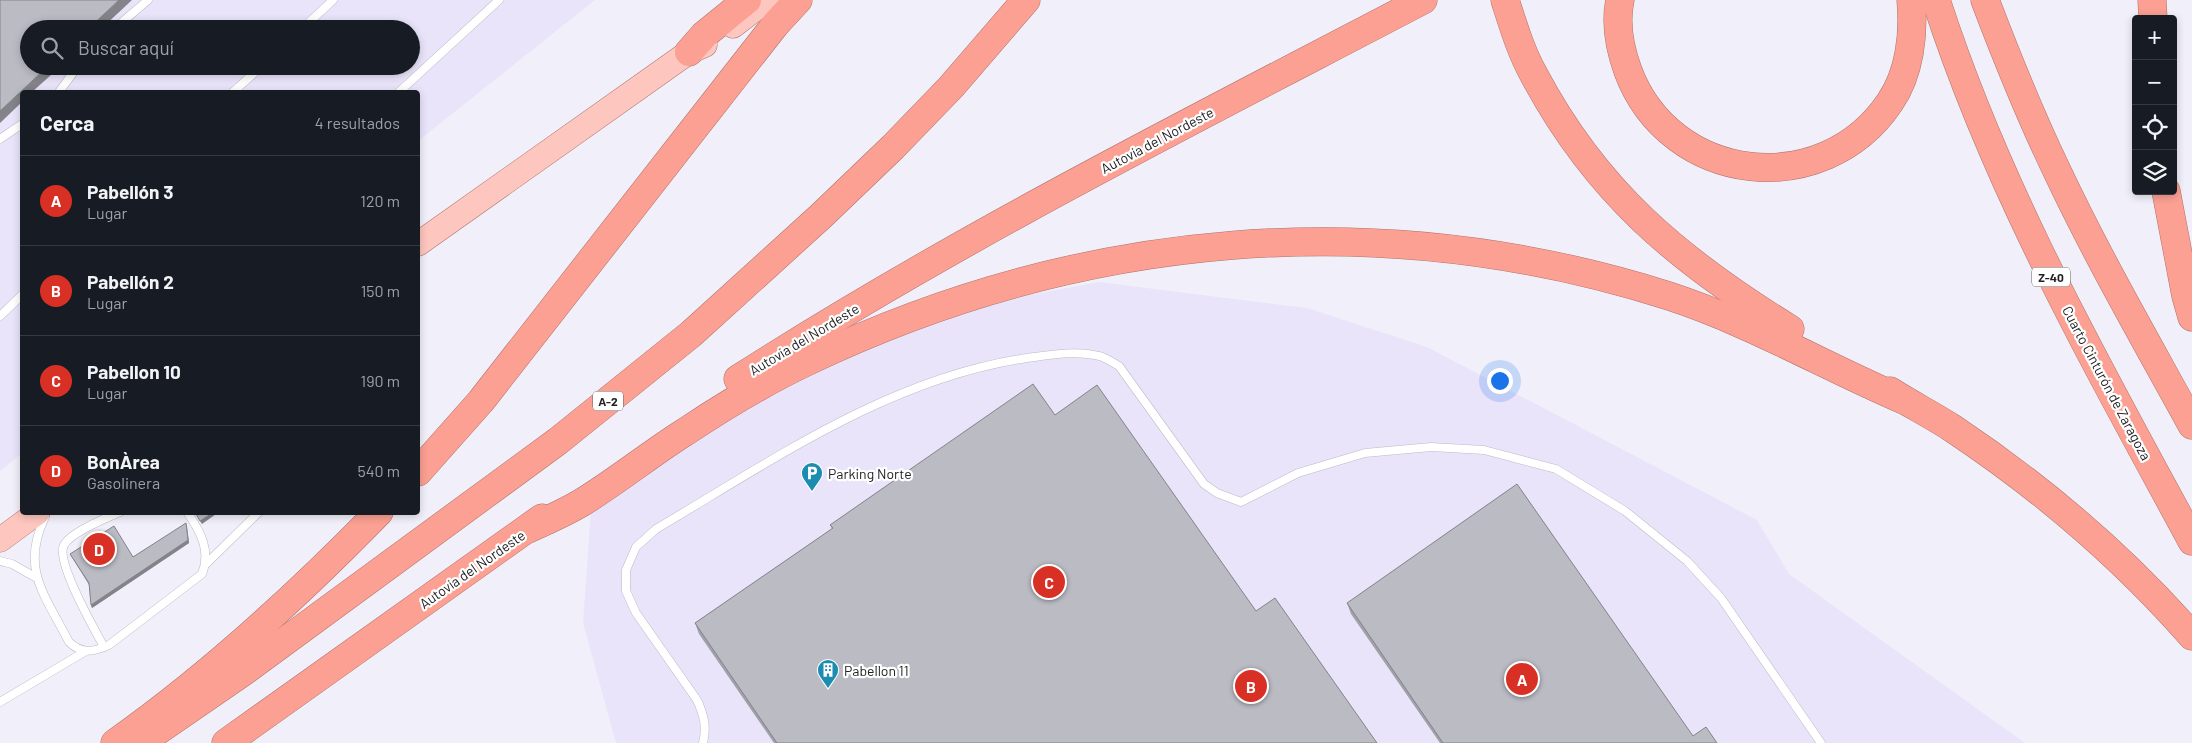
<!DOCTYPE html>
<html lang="es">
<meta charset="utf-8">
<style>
:root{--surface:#171b24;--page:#242831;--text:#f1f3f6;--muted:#9ea1a6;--line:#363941;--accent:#d93025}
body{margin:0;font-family:Barlow,sans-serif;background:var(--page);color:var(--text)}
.controls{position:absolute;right:15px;top:15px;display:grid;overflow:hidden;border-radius:5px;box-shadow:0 2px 8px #0003}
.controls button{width:45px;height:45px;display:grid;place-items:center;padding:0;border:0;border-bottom:1px solid var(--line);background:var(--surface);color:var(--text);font:25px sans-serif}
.you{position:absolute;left:1499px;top:380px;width:18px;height:18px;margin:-12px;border:4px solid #fff;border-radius:50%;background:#1a73e8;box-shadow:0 0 0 8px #1a73e833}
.badge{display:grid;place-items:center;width:32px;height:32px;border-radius:50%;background:var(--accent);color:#fff;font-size:16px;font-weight:700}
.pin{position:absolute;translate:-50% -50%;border:2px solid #fff;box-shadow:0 1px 5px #0006}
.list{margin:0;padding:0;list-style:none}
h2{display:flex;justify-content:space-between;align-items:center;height:65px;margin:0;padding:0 20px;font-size:21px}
h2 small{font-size:16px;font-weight:400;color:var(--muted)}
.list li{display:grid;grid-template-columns:32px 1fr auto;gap:15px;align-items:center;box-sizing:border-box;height:90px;padding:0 20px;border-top:1px solid var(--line)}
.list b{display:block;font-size:19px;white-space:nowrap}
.list p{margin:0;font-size:16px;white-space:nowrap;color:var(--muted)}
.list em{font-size:16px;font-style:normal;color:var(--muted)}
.icon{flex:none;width:28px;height:28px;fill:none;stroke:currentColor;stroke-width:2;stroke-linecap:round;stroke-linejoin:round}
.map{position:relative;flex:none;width:2192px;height:743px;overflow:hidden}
.search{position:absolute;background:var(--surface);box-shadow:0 2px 8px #0003;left:20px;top:20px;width:400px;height:55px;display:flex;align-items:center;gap:12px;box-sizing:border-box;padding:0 18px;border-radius:28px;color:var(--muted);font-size:19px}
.panel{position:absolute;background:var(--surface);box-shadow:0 2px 8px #0003;left:20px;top:90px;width:400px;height:425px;border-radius:5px}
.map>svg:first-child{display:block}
.commercial{fill:#e9e4fa;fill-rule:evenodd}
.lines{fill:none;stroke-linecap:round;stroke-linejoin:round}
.service-casing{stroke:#bbbbc4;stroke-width:9}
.primary-casing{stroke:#af746c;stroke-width:25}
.motorway-casing{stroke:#af746c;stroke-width:29}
.service{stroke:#fff;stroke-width:8}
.primary{stroke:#fdc6be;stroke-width:24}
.motorway{stroke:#fba092;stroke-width:28}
.wall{fill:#a1a1a9}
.shaded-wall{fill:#838389}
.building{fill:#bbbbc4;stroke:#838389}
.labels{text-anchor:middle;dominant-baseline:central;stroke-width:4.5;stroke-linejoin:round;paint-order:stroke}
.shield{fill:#fff;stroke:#646466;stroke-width:1}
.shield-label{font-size:12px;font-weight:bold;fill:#222225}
.street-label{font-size:14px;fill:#222225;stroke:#fff}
.poi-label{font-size:14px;fill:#222225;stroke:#fff;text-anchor:start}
</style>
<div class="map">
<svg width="2192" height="743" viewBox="0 0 2192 743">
<rect width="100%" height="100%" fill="#f1f0fa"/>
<g class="commercial">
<path d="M 0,0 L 595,0 L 418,141 L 418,92 L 22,92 L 22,453 L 0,471 ZM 29,29 L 411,29 L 411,66 L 29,66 Z"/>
<polygon points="1099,282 1307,308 1427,347 1757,520 1789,574 2025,743 616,743 583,623 592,497 867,325"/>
</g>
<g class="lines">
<g class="service-casing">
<g id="service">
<polyline points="114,29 148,0"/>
<polyline points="302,29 333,0"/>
<polyline points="59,92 78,66"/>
<polyline points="233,92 262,66"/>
<polyline points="399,92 499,0"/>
<polyline points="0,139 22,124"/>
<polyline points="0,316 22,295"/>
<path d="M 45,517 C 20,569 45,595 69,642 C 81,654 94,652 109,645 L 202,574 C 211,551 201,532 187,512"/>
<polyline points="0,561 12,564 35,577"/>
<polyline points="206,564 259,512"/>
<path d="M 104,647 C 95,630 55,561 64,545 C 71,532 106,518 120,512"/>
<polyline points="0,702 86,651"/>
<path d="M 703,743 C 707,727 704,715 697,700 L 636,613 L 626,591 L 626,570 L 636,547 L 656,529 C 773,460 890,378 1027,358 C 1049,355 1076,350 1099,356 C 1105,357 1113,363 1119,366 L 1204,484 L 1217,493 L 1241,502 L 1298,473 L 1365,453 L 1431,447 L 1484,450 L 1556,469 L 1625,511 L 1687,561 L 1721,598 L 1821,743"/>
</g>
</g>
<g class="primary-casing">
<g id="primary">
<polyline points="733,26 767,0"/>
<polyline points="418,244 689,52 705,45"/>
<polyline points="0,540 38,512"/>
</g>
</g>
<g class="motorway-casing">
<g id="motorway">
<path d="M 1505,0 C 1513,25 1521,52 1534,75 C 1596,192 1678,260 1790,329"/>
<path d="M 1620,0 C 1615,23 1620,49 1628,71 C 1670,184 1823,202 1890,102 C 1910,73 1914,34 1911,0"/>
<path d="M 1936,0 C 1998,192 2097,365 2192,541"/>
<path d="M 1985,0 C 2007,58 2030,115 2057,171 C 2098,258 2146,341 2192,425"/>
<polyline points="2152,0 2153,19"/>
<polyline points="689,52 704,35 747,0"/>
<polyline points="2166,191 2186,296 2192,317"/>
<path d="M 738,379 C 958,238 1192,121 1423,0"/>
<path d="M 1890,391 C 1910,404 1932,415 1952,428 C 2042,488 2121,555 2192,636"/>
<polyline points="418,472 481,401 775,25 798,0"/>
<path d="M 528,529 C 546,521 564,513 581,503 C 617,481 650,454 685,432 C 724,406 764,382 806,362 C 1080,231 1379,204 1669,296 C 1752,323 1826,367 1906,401"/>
<path d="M 115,743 C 210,676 297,596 379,512"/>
<polyline points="140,743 243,672 558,441 691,334 821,216 893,147 951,87 1026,0"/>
<polyline points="226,743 542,518"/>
</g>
</g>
<use href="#service" class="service"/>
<use href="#primary" class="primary"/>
<use href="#motorway" class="motorway"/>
</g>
<g class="wall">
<polygon points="1055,415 1256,611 1377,743 774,743 699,634 695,623 832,529 830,525"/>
<polygon points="187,526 189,543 92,608 91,605 89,585 70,554 133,557"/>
<polygon points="1347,603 1693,736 1717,743 1440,743 1351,614"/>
</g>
<g class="shaded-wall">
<polygon points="119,0 132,0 101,29 88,29"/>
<polygon points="48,66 61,66 32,92 22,92 22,102 0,123 0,111"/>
<polygon points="214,512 219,512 202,524 200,521"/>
<polygon points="186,523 189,543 92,608 91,605"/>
</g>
<g class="building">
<polygon points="0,0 119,0 88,29 29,29 29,66 48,66 0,111"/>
<polygon points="1033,384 1055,415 1097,385 1256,611 1275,598 1377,743 777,743 695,623 833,528 830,525"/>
<polygon points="1517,484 1693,736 1706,727 1717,743 1443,743 1347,603"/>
<polygon points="195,512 214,512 200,521"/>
<polygon points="186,523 188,540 91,605 89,583 70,554 114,526 133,557"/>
</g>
<defs>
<g id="parking-pin" transform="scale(1.125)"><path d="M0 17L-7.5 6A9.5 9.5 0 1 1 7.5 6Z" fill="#1d8cb1" stroke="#fff"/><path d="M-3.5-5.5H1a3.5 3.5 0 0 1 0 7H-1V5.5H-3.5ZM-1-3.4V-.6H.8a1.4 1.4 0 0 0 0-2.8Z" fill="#fff"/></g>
<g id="building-pin" transform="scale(1.125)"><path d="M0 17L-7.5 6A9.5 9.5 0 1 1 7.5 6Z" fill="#1d8cb1" stroke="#fff"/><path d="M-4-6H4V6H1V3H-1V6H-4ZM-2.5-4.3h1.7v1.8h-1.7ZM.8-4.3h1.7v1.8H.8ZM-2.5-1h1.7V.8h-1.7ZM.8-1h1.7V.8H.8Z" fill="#fff"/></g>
</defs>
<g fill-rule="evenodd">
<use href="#parking-pin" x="812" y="473"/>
<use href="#building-pin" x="828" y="670"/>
</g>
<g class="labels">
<g class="shield">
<rect x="2032" y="267.5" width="38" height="19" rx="4"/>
<rect x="593" y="391.5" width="30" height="19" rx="4"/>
</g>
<g class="shield-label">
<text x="2051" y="277">Z-40</text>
<text x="608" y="401">A-2</text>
</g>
<g class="street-label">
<text transform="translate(1157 140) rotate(-28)">Autovía del Nordeste</text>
<text transform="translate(804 339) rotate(-31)">Autovía del Nordeste</text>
<text transform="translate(2107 383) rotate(62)">Cuarto Cinturón de Zaragoza</text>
<text transform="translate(472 569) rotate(-35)">Autovía del Nordeste</text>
</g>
<g class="poi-label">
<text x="828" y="473">Parking Norte</text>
<text x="844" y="670">Pabellon 11</text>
</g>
</g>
</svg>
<div class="controls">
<button>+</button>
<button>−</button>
<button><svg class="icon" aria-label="locate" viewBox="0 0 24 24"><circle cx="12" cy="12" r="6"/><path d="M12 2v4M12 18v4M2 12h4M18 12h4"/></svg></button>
<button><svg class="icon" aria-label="layers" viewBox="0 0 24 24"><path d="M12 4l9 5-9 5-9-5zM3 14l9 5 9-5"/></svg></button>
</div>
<div class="you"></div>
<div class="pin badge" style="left:1522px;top:679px">A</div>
<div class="pin badge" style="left:1251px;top:686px">B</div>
<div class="pin badge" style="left:1049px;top:582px">C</div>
<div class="pin badge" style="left:99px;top:549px">D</div>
<div class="search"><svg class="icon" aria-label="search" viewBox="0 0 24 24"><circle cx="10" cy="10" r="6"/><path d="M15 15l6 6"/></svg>Buscar aquí</div>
<section class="panel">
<h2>Cerca<small>4 resultados</small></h2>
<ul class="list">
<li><span class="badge">A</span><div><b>Pabellón 3</b><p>Lugar</p></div><em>120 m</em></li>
<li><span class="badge">B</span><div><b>Pabellón 2</b><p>Lugar</p></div><em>150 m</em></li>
<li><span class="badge">C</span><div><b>Pabellon 10</b><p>Lugar</p></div><em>190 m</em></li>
<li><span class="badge">D</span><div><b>BonÀrea</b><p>Gasolinera</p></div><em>540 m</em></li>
</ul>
</section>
</div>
